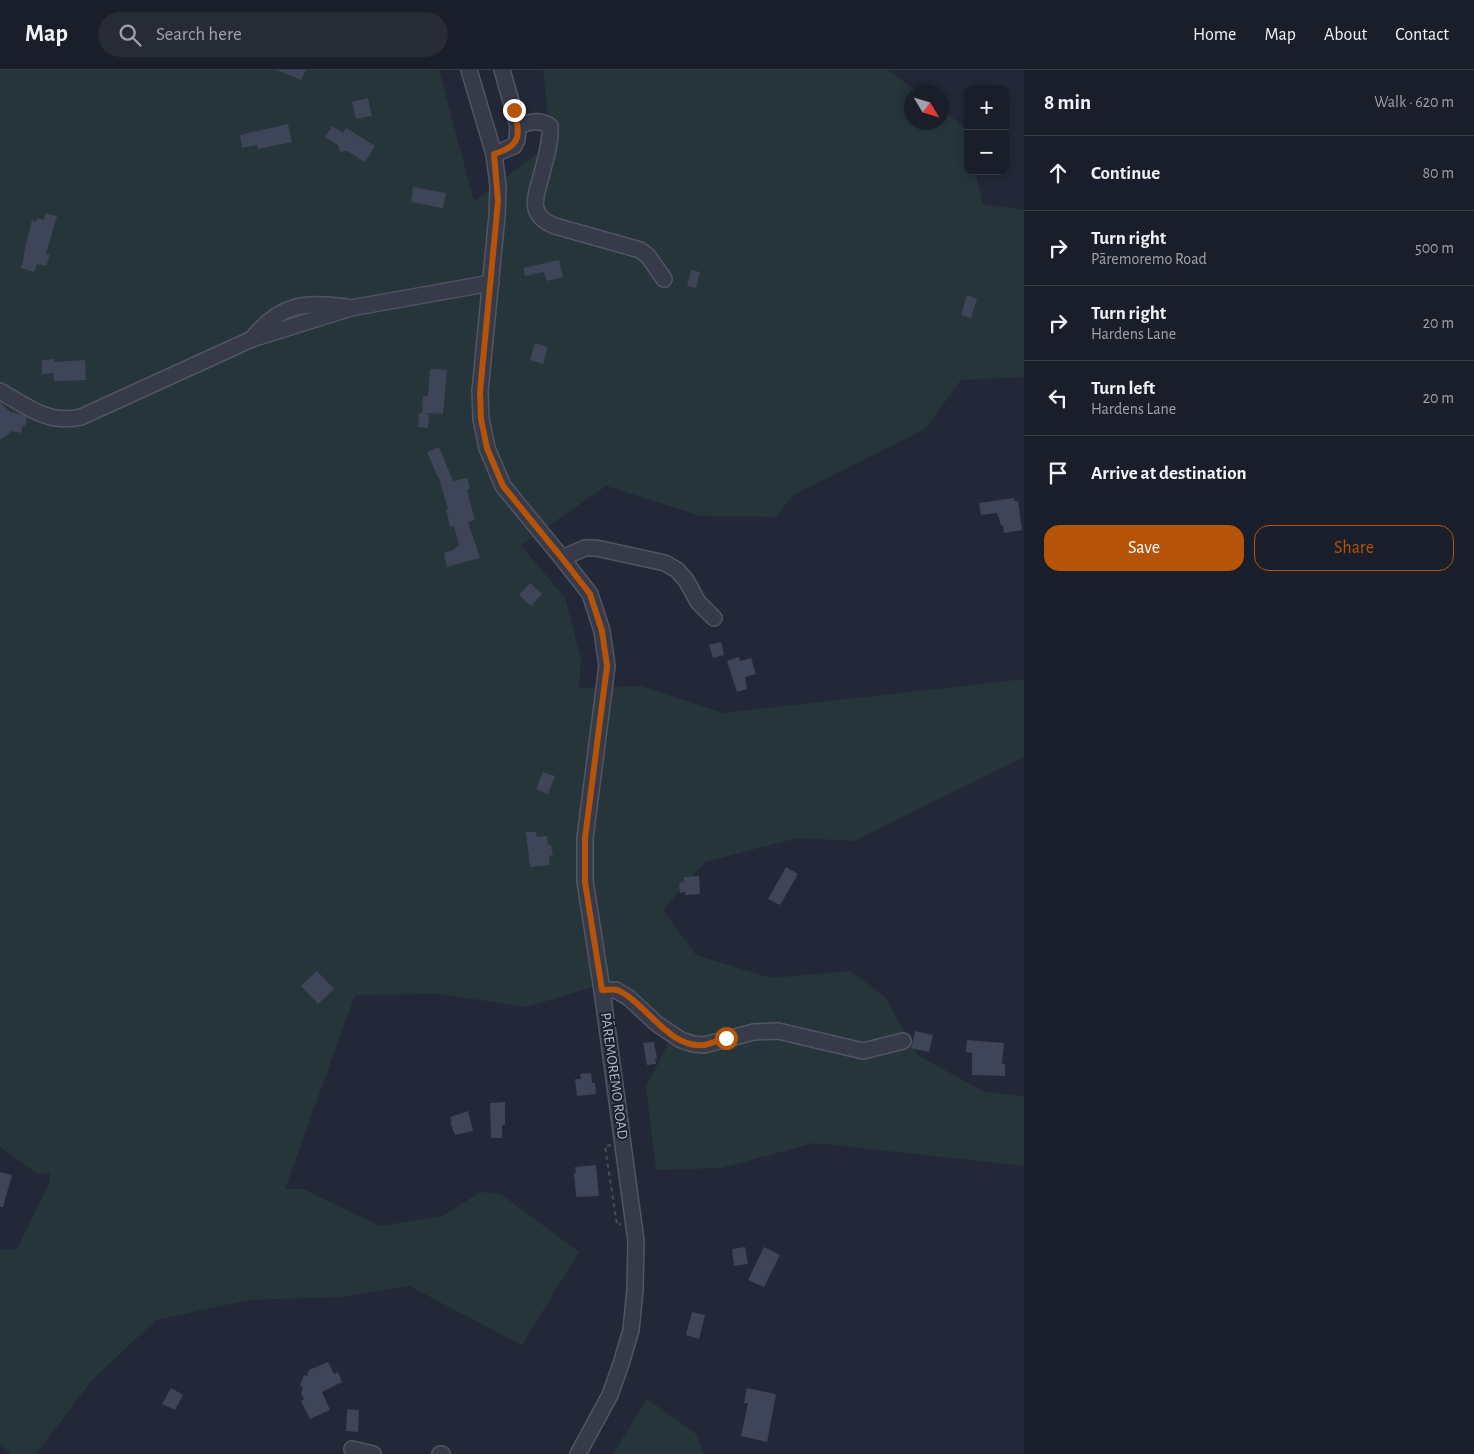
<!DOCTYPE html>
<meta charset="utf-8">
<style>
:root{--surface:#1a1e2a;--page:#272b36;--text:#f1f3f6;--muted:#9fa2a8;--line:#383c47;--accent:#b45309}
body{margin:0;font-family:"Alegreya Sans",sans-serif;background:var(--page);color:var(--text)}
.controls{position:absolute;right:15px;top:15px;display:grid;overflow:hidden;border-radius:10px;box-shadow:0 2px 8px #0003}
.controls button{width:45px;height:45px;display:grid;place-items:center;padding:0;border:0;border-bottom:1px solid var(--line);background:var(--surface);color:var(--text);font:25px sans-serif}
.compass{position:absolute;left:904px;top:15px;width:45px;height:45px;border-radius:50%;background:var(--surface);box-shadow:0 2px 8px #0003;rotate:128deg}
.stop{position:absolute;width:15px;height:15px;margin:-11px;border:4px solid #b45309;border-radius:50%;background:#fff}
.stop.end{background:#b45309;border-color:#fff;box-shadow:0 1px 5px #0008}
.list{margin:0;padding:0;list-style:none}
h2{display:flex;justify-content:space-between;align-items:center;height:65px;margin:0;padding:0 20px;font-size:21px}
h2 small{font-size:16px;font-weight:400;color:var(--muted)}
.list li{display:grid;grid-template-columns:32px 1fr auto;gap:15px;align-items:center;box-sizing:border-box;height:75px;padding:0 20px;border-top:1px solid var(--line)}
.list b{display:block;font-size:19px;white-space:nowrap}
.list p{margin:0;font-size:16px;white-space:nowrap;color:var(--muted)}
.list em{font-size:16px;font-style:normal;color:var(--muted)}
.actions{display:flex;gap:10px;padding:15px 20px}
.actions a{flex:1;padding:11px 0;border:1px solid var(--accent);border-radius:15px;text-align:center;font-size:18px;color:var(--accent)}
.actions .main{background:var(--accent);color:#fff}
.icon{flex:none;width:28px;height:28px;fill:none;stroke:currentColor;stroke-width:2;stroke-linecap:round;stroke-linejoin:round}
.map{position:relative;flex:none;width:1024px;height:1384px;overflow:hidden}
header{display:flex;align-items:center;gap:30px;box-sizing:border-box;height:70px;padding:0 25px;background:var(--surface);border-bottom:1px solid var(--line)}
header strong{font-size:24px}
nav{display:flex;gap:28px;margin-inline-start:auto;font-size:18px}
.search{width:350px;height:45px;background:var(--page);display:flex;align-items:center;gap:12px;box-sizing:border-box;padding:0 18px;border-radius:28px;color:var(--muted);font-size:19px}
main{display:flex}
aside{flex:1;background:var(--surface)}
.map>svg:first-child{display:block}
.green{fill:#25353a}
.building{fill:#3e4558}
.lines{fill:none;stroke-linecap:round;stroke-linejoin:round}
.minor-casing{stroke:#515564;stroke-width:18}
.path{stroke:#425157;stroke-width:2;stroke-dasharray:4 4;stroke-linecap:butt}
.minor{stroke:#363a49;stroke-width:15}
.route{stroke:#b45309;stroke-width:6}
.labels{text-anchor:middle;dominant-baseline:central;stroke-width:4;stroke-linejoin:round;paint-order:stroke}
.street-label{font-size:15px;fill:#b1b5c5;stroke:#1b202e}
</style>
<header>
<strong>Map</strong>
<div class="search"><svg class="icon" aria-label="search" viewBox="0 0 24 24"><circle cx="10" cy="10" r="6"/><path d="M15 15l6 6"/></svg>Search here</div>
<nav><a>Home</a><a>Map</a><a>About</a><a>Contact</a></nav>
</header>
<main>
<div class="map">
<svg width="1024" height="1384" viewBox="0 0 1024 1384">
<rect width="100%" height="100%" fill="#222838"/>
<g class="green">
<polygon points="0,0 439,0 474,131 551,73 543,0 888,0 918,22 912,22 912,52 942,52 942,40 965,58 968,70 968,101 975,101 983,134 1024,140 1024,307 961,310 925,359 793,425 776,447 701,446 606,416 521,475 565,528 581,589 579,618 641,616 723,643 1024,609 1024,687 854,771 797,768 705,792 663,840 696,885 771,908 850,901 884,926 919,986 985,1022 1024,1026 1024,1096 814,1073 722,1098 656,1100 646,1017 673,964 616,910 526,937 439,924 355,925 285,1119 303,1119 380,1156 443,1146 480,1122 501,1124 579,1182 522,1275 409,1216 340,1227 249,1230 156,1250 92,1310 36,1384 12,1384 0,1374 0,1180 17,1179 50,1112 50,1104 36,1103 0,1077"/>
<polygon points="647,1329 696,1364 704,1384 613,1384"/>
</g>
<g class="building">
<polygon points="277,0 306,0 301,10"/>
<polygon points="368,28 372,46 356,49 352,32"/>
<polygon points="288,54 292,72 258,79 257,75 242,78 240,65"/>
<polygon points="332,56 343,63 346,58 375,76 365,92 347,81 340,82 338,75 325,67"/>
<polygon points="413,117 446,123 443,138 411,132"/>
<polygon points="45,143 57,146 46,184 50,185 46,196 37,194 34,202 21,198 24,187 23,187 32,150 36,152 37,148 44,150"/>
<polygon points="559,190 563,207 547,211 544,202 525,206 523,198"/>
<polygon points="691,200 700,202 696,218 687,216"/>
<polygon points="967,225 977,229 971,248 961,245"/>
<polygon points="535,273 548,277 543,294 530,290"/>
<polygon points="54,289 54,292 85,290 86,310 54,311 54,303 42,304 42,290"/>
<polygon points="430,299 447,300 443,344 424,343 429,344 428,358 418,357 419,343 422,343 423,326 428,326"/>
<polygon points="0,332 10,342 20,344 27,347 25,356 23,355 21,363 12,361 0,370"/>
<polygon points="439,377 453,411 467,408 470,419 467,420 475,450 468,452 480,488 447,497 444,483 453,480 455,478 459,476 454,456 450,457 446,439 448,439 439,408 438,408 427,382"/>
<polygon points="1014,428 1014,431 1018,431 1022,460 1004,463 1003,455 1001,455 997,443 981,445 979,433"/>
<polygon points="530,513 542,524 531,536 519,525"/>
<polygon points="721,572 724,585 713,588 709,575"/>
<polygon points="739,587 740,591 751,588 756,604 745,607 747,619 737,622 727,591"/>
<polygon points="543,702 555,706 548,724 536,719"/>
<polygon points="526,762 536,762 537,767 547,766 548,775 551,775 553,785 549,786 550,795 530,797"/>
<polygon points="786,797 798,804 780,835 768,829"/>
<polygon points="699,806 700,824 685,825 685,822 680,823 679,813 684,812 684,807"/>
<polygon points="317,901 334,919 318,934 301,916"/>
<polygon points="915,961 933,965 929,982 911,978"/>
<polygon points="967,970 1004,973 1002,994 1005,994 1005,1006 972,1005 972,983 966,982"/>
<polygon points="654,972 657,989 655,989 656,994 647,995 643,973"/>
<polygon points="591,1003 592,1013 595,1013 596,1024 577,1026 575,1009 581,1009 580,1004"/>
<polygon points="505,1032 505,1055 502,1055 502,1068 491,1068 490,1033"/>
<polygon points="468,1041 473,1061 455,1065 450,1052 452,1051 450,1047"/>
<polygon points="596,1095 599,1126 576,1127 574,1103 576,1103 575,1097"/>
<polygon points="0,1102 12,1105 3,1137 0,1137"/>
<polygon points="745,1177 748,1194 734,1196 732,1179"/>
<polygon points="764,1177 780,1185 764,1217 748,1210"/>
<polygon points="692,1242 705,1245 699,1269 686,1265"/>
<polygon points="328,1292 334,1304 338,1302 342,1312 322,1322 330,1340 310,1349 301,1331 304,1329 301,1323 303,1317 300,1316 304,1305 307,1306 309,1300"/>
<polygon points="171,1318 183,1325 175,1340 162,1334"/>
<polygon points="747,1318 775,1324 776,1325 767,1372 741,1366 748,1333 744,1333"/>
<polygon points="347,1339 359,1340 358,1362 346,1361"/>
</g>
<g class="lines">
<g class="minor-casing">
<g id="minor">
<polyline points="469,0 494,84 498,116 497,146 480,321 481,349 487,378 503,416 562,488 590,524 602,561 607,596 585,768 585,811 602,920 636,1171 635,1220 631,1260 621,1294 610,1325 578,1384"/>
<path d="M 518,56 C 530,52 539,49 550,56 C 551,71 546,88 542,103 C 536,126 526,145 555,156 L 640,180 L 648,186 L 664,209"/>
<polyline points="494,84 514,76 517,70 518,56 502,0"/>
<path d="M 252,269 C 281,233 303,232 347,237"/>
<path d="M 0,321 C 26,336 49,355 81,347 L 252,269 L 351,238 L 491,213"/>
<polyline points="562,488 585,478 596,478 665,493 677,500 686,510 698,532 714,548"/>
<polyline points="602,920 616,920 629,928 657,954 681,970 693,974 704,975 754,962 778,961 863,981 903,971"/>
<polyline points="352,1379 373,1384"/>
<polyline points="440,1384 442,1384"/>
</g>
</g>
<polyline class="path" points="611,1075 605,1076 617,1155 621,1154"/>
<use href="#minor" class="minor"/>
</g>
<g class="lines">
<path class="route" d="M 514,40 C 521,65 521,76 494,84 L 498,131 L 480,322 L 481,349 L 487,378 L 503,416 L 562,488 L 590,524 L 602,561 L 607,596 L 585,768 L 585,812 L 602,920 C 607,920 613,919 617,920 C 645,931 668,979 704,975 C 711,974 719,970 726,968"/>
</g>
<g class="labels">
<g class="street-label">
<text transform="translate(614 1006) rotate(82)">PĀREMOREMO ROAD</text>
</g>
</g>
</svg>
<div class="controls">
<button>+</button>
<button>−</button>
</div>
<svg class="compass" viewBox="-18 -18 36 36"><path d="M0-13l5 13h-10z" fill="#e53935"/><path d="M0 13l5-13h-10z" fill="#9fa2a8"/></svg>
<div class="stop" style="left:726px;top:968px"></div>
<div class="stop end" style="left:514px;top:40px"></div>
</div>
<aside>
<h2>8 min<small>Walk · 620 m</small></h2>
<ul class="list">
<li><svg class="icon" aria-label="ahead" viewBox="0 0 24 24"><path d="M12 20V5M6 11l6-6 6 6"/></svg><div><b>Continue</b></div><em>80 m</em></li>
<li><svg class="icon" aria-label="right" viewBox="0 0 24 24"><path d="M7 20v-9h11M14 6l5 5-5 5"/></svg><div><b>Turn right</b><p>Pāremoremo Road</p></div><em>500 m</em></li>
<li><svg class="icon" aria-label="right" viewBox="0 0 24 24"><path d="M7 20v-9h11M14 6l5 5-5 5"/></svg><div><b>Turn right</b><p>Hardens Lane</p></div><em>20 m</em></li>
<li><svg class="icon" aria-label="left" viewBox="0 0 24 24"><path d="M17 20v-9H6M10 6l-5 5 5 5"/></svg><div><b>Turn left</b><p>Hardens Lane</p></div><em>20 m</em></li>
<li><svg class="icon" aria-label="arrive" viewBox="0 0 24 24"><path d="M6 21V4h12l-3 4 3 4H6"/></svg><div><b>Arrive at destination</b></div></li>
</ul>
<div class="actions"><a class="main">Save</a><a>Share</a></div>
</aside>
</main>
